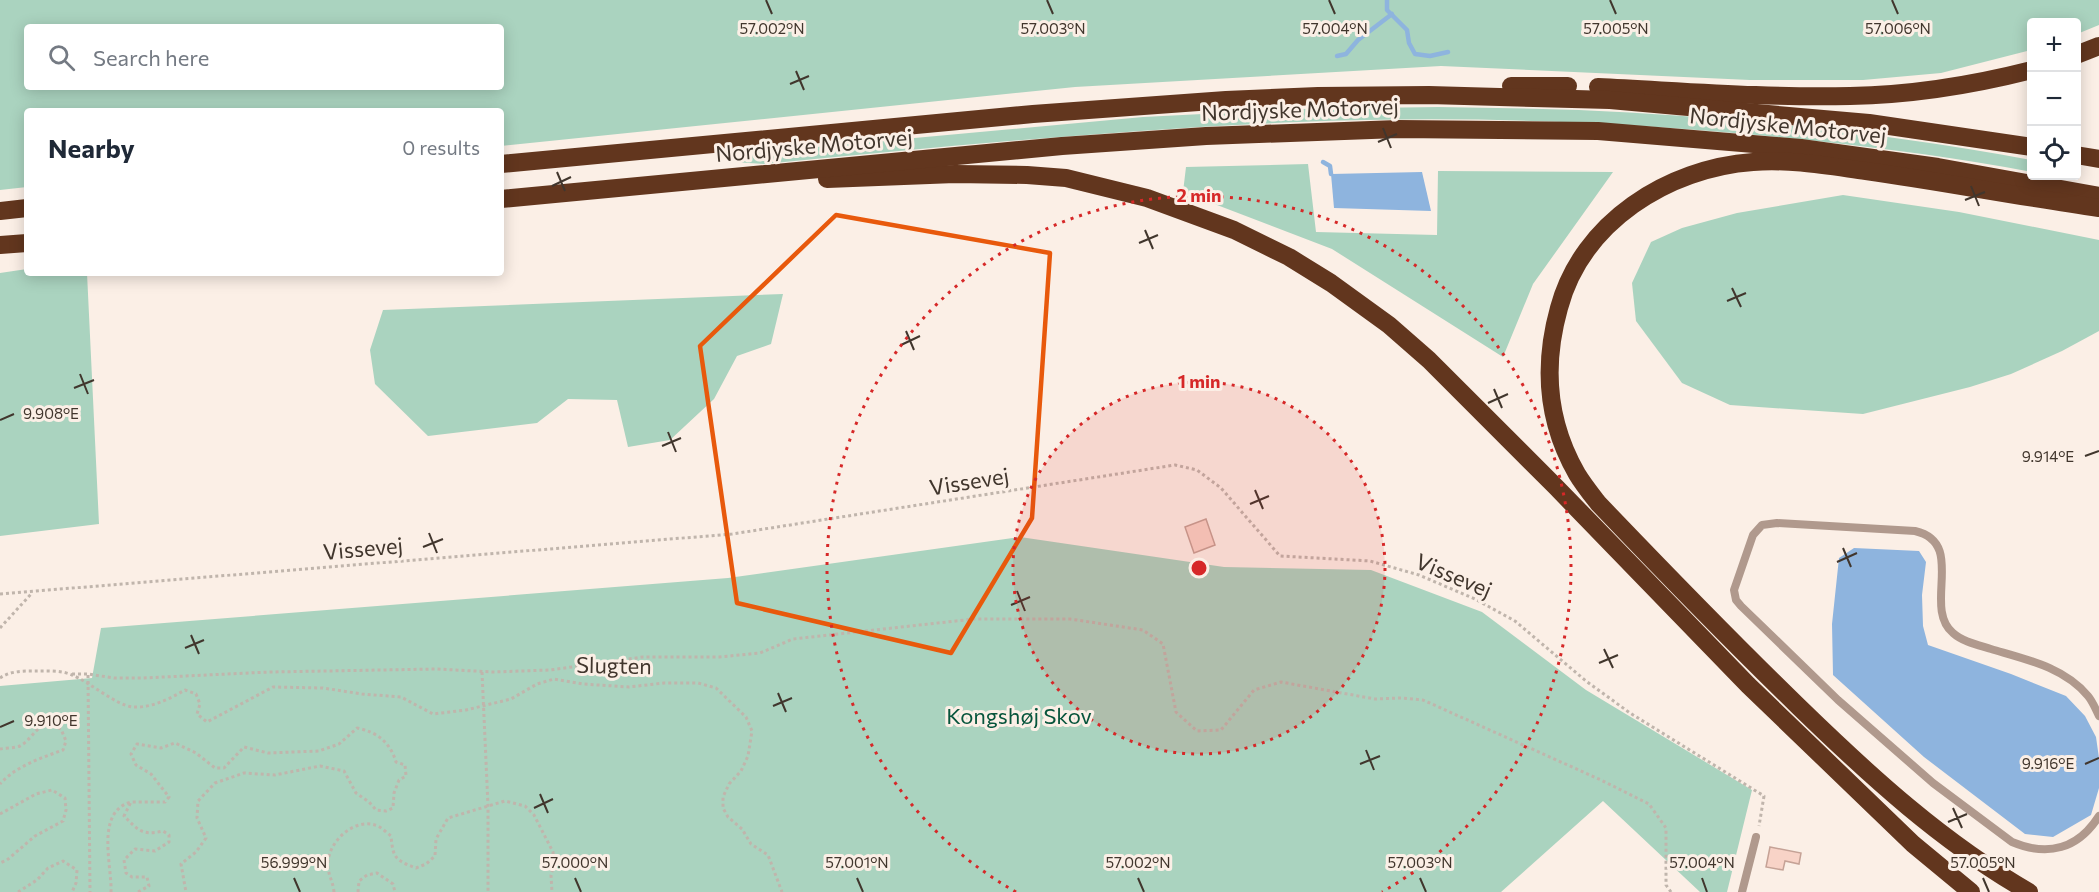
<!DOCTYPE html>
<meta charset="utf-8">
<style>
:root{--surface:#fff;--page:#f6f6f7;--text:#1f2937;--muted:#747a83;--line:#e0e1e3}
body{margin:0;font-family:Commissioner,sans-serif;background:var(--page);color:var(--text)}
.controls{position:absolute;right:18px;top:18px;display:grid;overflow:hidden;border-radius:6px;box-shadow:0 3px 15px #0003}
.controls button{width:54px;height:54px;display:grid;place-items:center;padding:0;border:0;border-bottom:2px solid var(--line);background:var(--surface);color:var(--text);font:30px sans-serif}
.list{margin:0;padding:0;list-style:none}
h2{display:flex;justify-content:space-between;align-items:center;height:78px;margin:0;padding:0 24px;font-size:26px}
h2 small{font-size:20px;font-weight:400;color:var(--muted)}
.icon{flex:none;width:33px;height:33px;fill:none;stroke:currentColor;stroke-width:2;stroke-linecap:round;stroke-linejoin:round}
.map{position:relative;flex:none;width:2099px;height:892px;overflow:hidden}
.search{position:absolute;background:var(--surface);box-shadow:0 3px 15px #0003;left:24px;top:24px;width:480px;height:66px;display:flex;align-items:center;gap:15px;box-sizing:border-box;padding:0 21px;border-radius:6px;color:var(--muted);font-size:22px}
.panel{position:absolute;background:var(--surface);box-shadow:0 3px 15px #0003;left:24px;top:108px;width:480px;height:168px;border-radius:6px}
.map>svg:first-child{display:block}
.green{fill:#aad3bf;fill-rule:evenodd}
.water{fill:#8eb4de}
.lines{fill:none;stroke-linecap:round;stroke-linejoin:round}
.stream{stroke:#8eb4de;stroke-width:4.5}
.building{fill:#f8d3c7;stroke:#c5a296;stroke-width:1.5}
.path{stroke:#c0b5ac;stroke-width:3;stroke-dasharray:3 3;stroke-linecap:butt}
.service{stroke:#b0998d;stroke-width:8}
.motorway{stroke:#62361e;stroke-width:18}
.marked{fill:none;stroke:#e8590c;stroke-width:4.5;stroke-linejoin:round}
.ticks{fill:none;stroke:#41362d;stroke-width:2}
.ring{fill:none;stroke:#d62828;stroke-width:3;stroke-dasharray:3 6}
.labels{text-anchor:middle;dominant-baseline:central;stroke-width:6;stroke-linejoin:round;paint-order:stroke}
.street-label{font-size:22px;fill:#41362d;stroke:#fbefe6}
.park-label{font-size:22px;fill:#07553c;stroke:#fbefe6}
.ticks-label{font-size:15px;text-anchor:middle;fill:#41362d;stroke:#fbefe6;stroke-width:6;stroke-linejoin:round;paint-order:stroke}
.centre{fill:#d62828;stroke:#fbefe6;stroke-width:3}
.ring-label{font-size:18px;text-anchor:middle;font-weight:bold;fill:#d62828;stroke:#fbefe6;stroke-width:6;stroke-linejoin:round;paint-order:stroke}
</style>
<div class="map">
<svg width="2099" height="892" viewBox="0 0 2099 892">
<rect width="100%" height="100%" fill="#fbefe6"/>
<g class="green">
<path d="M 0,0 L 2099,0 L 2099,25 L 2077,34 L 2076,22 L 2032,22 L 2031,50 L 1941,73 L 1863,80 L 1750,80 L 1441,66 L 1075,87 L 501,146 L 501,111 L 27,111 L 27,187 L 0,190 ZM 27,27 L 501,27 L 501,87 L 27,87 Z"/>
<path d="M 1438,107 C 1485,108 1532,108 1579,110 C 1730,117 1883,132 2031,160 L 2032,172 C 1960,158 1888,149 1816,141 C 1645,122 1472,115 1299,122 C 1120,129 942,147 764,164 L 734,162 L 736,158 L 761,152 L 1143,117 L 1299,109 Z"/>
<polygon points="1308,164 1316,232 1437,235 1438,171 1613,172 1533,284 1503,357 1332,249 1183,192 1186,167"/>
<polygon points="1843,195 1959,212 2099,240 2099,331 2062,351 2011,374 1970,387 1863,414 1730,405 1682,383 1636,321 1632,283 1651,242 1682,228 1737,213"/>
<polygon points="27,269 27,273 87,273 99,524 0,536 0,273"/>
<polygon points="783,294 771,344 737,356 714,399 670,440 628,447 617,400 568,399 537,423 428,436 375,384 370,350 383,310"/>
<polygon points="1020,537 1224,567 1371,570 1482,612 1586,690 1752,790 1727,892 1700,892 1603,801 1501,892 0,892 0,686 92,678 101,628 728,578"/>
</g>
<g class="water">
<polygon points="1422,172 1431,211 1334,208 1331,174"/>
<polygon points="1854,548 1919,551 1926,562 1922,595 1923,626 1928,645 2011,674 2066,696 2085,716 2096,737 2099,758 2099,788 2091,815 2053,837 2025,834 1924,757 1833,675 1832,624 1839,558"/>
</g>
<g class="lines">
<g class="stream">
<polyline points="1387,0 1387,10 1407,30 1409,43 1415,54 1430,56 1448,52"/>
<polyline points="1337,56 1346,54 1358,40 1392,14"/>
<polyline points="1323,162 1330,166 1331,174"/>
</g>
</g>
<g class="building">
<polygon points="1206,519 1215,545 1194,553 1185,527"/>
<polygon points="1770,847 1801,853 1799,864 1785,861 1783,870 1766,867"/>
</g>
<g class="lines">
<g class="path">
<polyline points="0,594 732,534 1175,465 1197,470 1221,488 1280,556 1370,561 1419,575 1475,599 1515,621 1586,681 1630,713 1764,796 1759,826"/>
<polyline points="0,628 32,593"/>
<polyline points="482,672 488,806 488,892"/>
<polyline points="72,674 88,674 114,678 143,678 270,672 437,669 493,672 550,670 643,657 719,657 760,653 793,639 974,619 1070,619 1143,630 1163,644 1176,712 1197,731 1221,730 1254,690 1281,682 1375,699 1401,698 1423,700 1601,780 1649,804 1666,828 1666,885 1671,892"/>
<polyline points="88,675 90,892"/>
<path d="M 0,678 C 10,671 23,671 35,671 C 47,671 61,670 72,675 C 88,681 117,706 133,707 C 152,708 169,699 185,690 L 196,694 L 200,704 L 197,714 L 207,722 L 273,687 L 323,688 L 362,694 L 401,697 L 433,714 L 466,710 L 511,699 L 537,684 L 554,679 L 583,684 L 629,687 L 664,683 L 698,683 L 716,688 L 746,717 L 752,731 L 748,756 L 741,771 L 729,784 L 723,797 L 723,808 L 728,817 L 742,829 L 751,844 L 768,855 L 782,892"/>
<path d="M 0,749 C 6,748 15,748 20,746 C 36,737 36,718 61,729 L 66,741 L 63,750 C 41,758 16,766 0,784"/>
<polyline points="0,814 36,794 52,790 65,798 66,810 63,821 35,836 7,860 0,863"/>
<polyline points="18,892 37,880 48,868 63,861 77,870 76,883 72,892"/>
<path d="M 111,892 C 112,864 95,812 131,802"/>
<path d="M 138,892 L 149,886 L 147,877 L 132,877 L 126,873 L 124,860 L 135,849 L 155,851 L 169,842 L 169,835 L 163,831 C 142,836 138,830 124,816 L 131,802 L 165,802 L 169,797 L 151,774 L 136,765 L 131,754 L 137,744 L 161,748 L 175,743 L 196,753 L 215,768 L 224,768 L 244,747 L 268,753 L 319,751 L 339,744 L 357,728 C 377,732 390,742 396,762 L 405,765 L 406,776 L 399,780 L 394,793 L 393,808 L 386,811 L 376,810 L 369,802 L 356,793 L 344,771 L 320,766 L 275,775 L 244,773 L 215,783 L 198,801 L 197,818 L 206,838 L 196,852 L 181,864 L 186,892"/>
<path d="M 334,892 C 333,879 325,872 329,856 C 334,837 356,819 375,825 C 380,826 386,832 391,836 C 393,858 395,860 416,868 L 426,864 L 435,856 L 436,839 L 448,818 L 505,801 L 525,806 L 534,815 L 553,852 L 554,864 L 551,875 L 552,892"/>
<polyline points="358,892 359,881 367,875 377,873 393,884 395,892"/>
</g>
<g class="service">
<path d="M 2099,716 C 2096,710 2093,702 2088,696 C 2064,667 2025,659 1991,649 C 1978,645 1963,642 1953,633 C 1922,607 1967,543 1915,531 L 1777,523 L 1762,525 L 1753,535 L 1734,590 L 1736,600 L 1741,606 L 1838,700 L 1933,783 L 2012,842 C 2048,857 2078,849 2099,816"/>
<polyline points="1742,892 1756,837"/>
</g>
<g class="motorway">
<polyline points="2076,55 2099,46"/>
<polyline points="1511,86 1568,86"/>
<path d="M 1598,87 C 1682,91 1766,98 1850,96 C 1911,95 1973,85 2032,70"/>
<polyline points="2076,155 2099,159"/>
<polyline points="501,164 1033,114 1226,100 1318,96 1429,95 1610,100 1869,123 2032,147"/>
<polyline points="827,179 955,174 1027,175 1066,178 1147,198 1234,230 1289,257 1331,283 1389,325 1429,360 1556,487 1748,685 1913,844 1971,892"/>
<polyline points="501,199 1062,146 1206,136 1398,129 1598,131 1801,148 1938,167 2099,196"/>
<polyline points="0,211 27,208"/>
<polyline points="0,245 27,243"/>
<path d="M 2029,892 C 1943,843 1870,776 1799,707 C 1731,641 1664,572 1598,503 C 1591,494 1583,484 1577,474 C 1547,422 1543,365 1559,308 C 1582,222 1668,168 1753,162 C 1791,159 1829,166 1866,171 C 1944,182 2021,197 2099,208"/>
</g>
</g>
<path class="marked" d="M 836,215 L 1050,253 L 1032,518 L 951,653 L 737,603 L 700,346 Z"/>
<path class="ticks" d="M 766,0 L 772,14M 1047,0 L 1053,14M 1329,0 L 1335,14M 1610,0 L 1616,14M 1892,0 L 1898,14M 796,71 L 804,90M 790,84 L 809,76M 1383,128 L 1391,148M 1378,142 L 1397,134M 557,172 L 565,191M 552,186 L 571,177M 1971,186 L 1979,206M 1965,200 L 1985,192M 1145,230 L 1153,249M 1139,243 L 1158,235M 1732,288 L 1741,307M 1727,301 L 1746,293M 906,331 L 914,350M 901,345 L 920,336M 80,374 L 88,394M 74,388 L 94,380M 1494,389 L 1502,408M 1488,403 L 1508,394M 0,420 L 14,414M 668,432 L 676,452M 662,446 L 681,438M 2085,456 L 2099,451M 1255,490 L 1263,509M 1250,504 L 1269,496M 429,533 L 437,553M 423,547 L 443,539M 1843,548 L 1851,567M 1837,562 L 1857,553M 1017,591 L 1025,611M 1011,605 L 1030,597M 191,635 L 199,654M 185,648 L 204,640M 1604,649 L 1613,668M 1599,663 L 1618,655M 778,693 L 786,712M 773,706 L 792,698M 0,727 L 14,721M 1366,750 L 1374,770M 1360,764 L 1380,756M 2085,764 L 2099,758M 540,794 L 548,813M 534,808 L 553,799M 1953,808 L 1962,828M 1948,822 L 1967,814M 294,878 L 300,892M 575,878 L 581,892M 857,878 L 863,892M 1138,878 L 1144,892M 1420,878 L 1426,892M 1702,878 L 1707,892M 1983,878 L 1989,892"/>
<circle cx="1199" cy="568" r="186" fill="#d62828" fill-opacity=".12"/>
<g class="ring">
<circle cx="1199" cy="568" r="186"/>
<path d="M1016 892A372 372 0 1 1 1382 892"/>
</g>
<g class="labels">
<g class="street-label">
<text transform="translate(1300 109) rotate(-2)">Nordjyske Motorvej</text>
<text transform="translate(1788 125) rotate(6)">Nordjyske Motorvej</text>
<text transform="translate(814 145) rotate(-5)">Nordjyske Motorvej</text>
<text transform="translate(969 481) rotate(-9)">Vissevej</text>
<text transform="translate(363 548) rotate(-5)">Vissevej</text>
<text transform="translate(1454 575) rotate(23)">Vissevej</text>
<text transform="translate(614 665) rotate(1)">Slugten</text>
</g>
<g class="park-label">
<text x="1019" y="715">Kongshøj Skov</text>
</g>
</g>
<g class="ticks-label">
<text x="772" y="34">57.002°N</text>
<text x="1053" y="34">57.003°N</text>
<text x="1335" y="34">57.004°N</text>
<text x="1616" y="34">57.005°N</text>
<text x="1898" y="34">57.006°N</text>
<text x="51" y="419">9.908°E</text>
<text x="2048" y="462">9.914°E</text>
<text x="51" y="726">9.910°E</text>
<text x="2048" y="769">9.916°E</text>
<text x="294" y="868">56.999°N</text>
<text x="575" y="868">57.000°N</text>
<text x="857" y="868">57.001°N</text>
<text x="1138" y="868">57.002°N</text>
<text x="1420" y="868">57.003°N</text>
<text x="1702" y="868">57.004°N</text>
<text x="1983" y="868">57.005°N</text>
</g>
<circle cx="1199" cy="568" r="9" class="centre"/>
<g class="ring-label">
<text x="1199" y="202">2 min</text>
<text x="1199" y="388">1 min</text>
</g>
</svg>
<div class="controls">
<button>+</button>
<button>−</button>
<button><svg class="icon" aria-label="locate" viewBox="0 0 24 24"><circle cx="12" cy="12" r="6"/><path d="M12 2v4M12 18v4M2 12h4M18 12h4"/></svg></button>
</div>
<div class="search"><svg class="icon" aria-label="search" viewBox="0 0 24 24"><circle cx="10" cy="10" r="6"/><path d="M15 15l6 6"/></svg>Search here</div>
<section class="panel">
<h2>Nearby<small>0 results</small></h2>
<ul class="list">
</ul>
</section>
</div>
